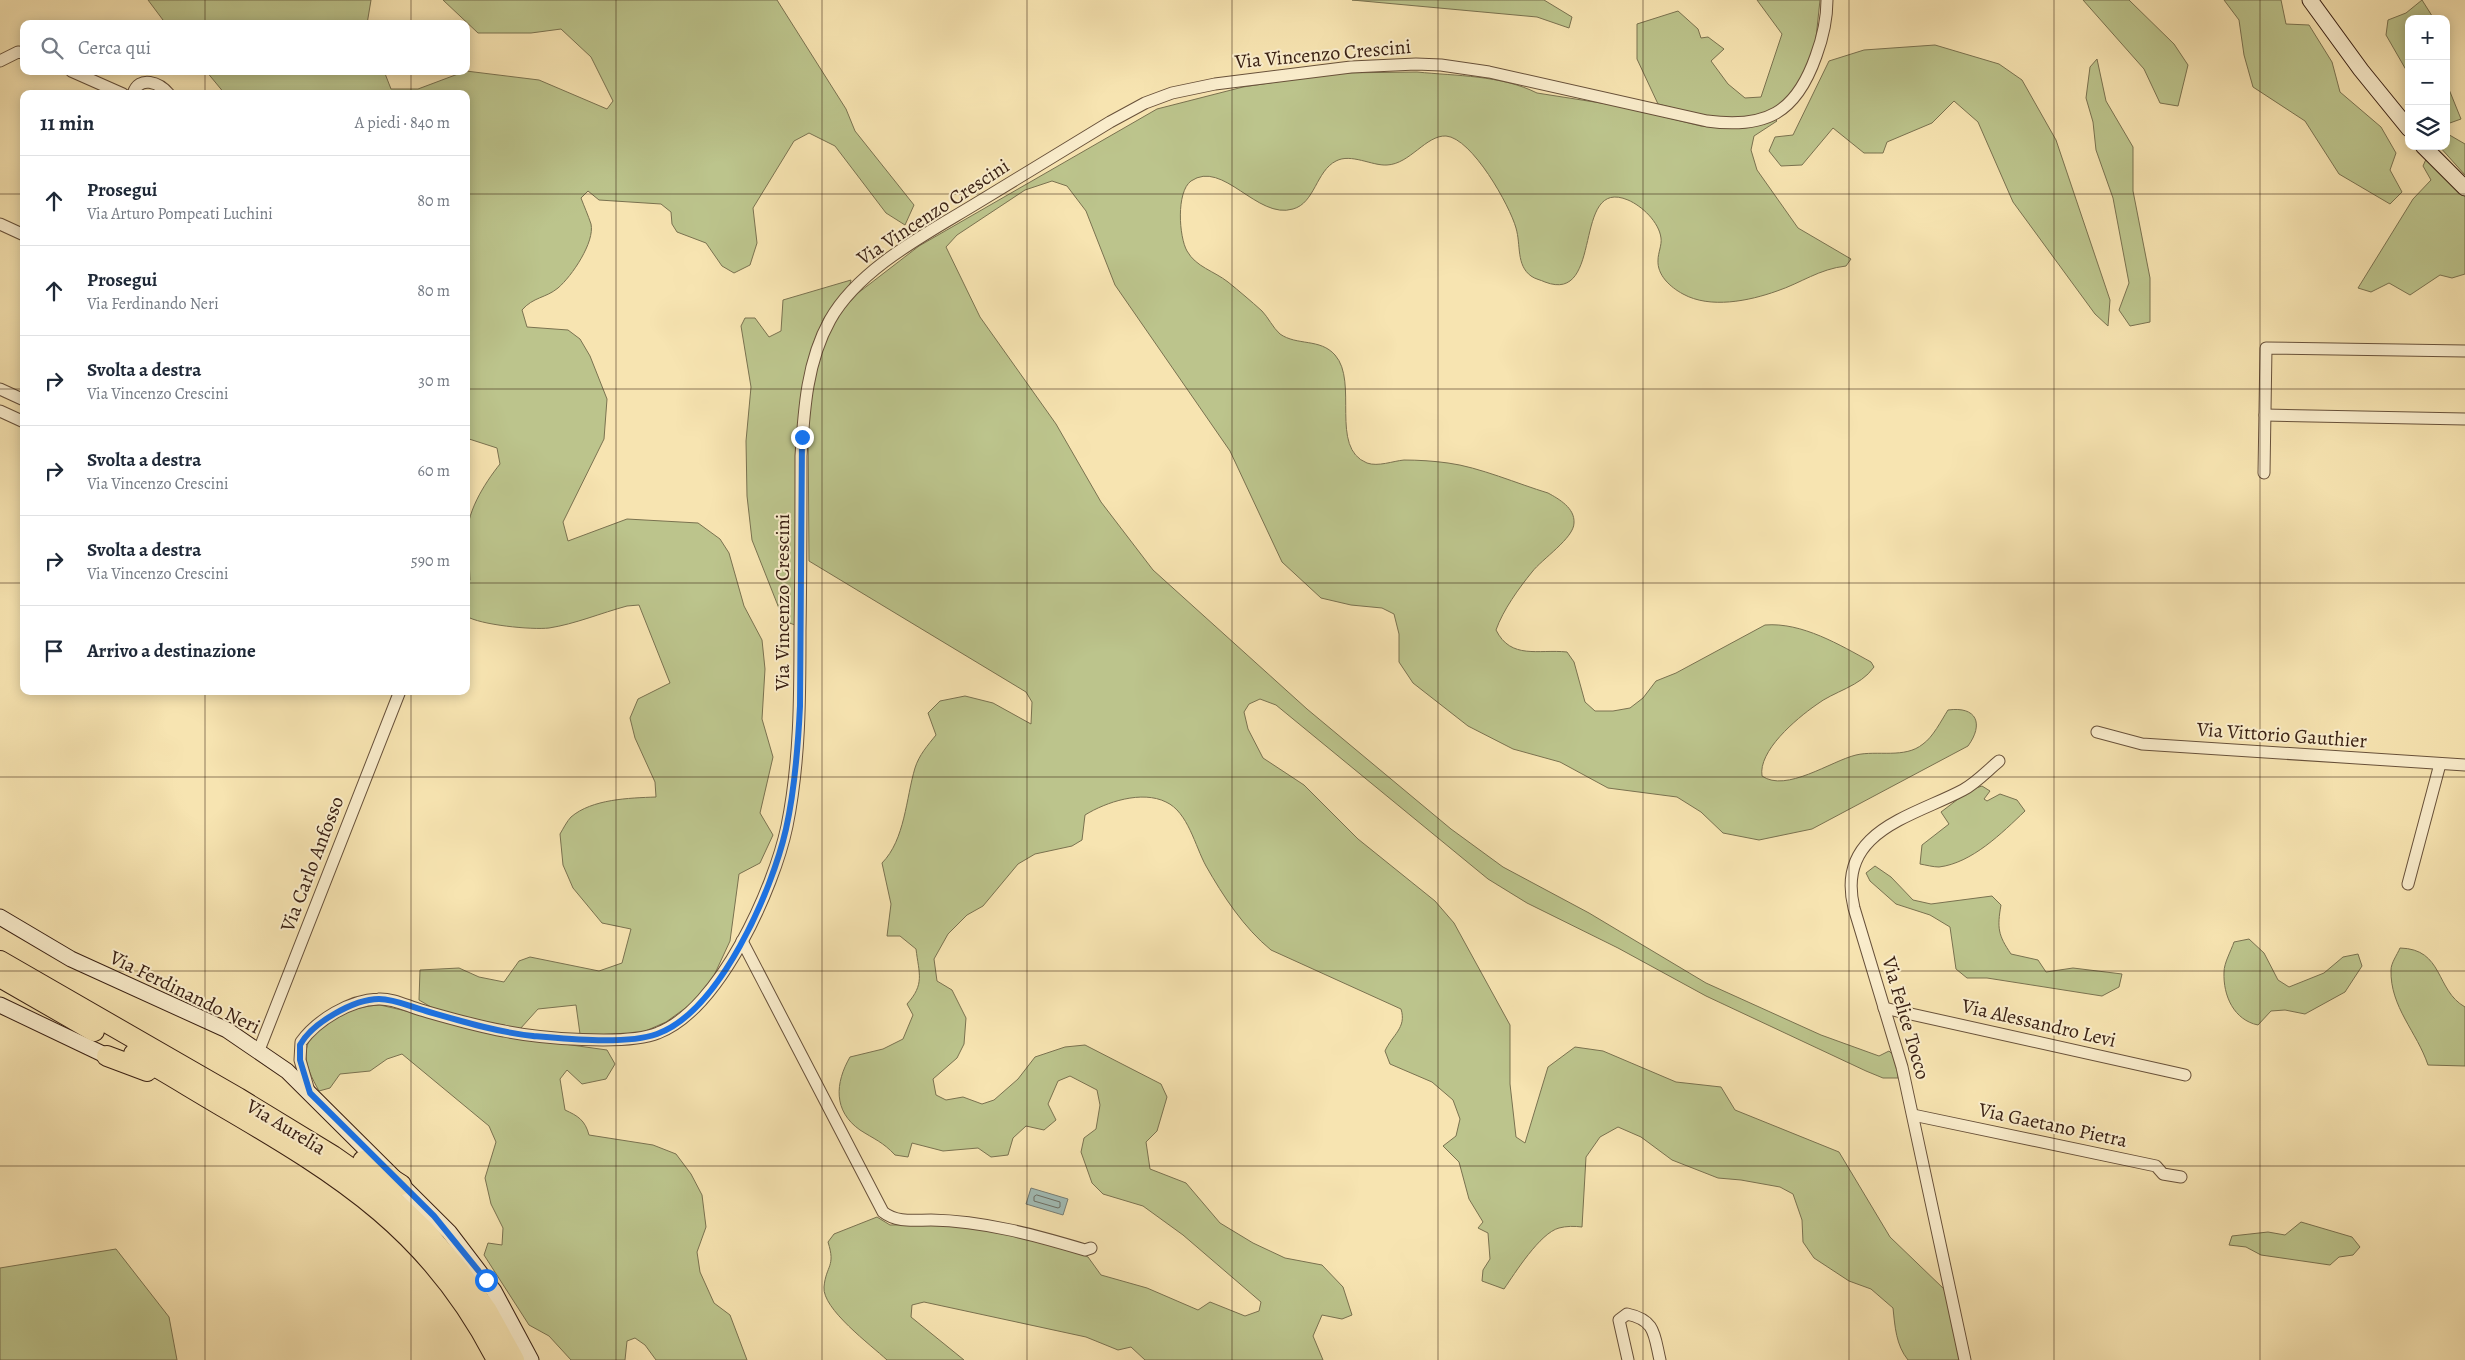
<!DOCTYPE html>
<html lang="it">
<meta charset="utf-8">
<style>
:root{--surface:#fff;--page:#f2f2f3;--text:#1f2937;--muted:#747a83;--line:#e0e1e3}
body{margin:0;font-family:Alegreya,serif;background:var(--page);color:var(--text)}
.controls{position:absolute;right:15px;top:15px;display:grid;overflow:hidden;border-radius:10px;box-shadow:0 2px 12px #0003}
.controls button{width:45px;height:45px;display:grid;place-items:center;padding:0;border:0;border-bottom:1px solid var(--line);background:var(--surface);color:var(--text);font:25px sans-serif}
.stop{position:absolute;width:15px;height:15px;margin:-11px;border:4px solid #1a73e8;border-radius:50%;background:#fff}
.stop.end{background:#1a73e8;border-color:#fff;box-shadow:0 1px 5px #0008}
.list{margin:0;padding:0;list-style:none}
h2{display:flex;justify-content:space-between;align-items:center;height:65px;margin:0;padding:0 20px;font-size:21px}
h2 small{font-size:16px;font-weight:400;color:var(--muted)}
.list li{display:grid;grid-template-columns:32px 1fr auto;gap:15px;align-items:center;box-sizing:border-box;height:90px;padding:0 20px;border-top:1px solid var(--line)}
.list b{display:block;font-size:19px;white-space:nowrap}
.list p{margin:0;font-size:16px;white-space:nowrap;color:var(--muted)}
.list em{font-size:16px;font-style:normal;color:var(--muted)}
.icon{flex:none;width:28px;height:28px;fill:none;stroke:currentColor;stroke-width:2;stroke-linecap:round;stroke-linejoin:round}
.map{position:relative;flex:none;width:2465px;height:1360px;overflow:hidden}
.search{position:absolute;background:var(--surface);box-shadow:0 2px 12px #0003;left:20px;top:20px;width:450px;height:55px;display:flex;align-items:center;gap:12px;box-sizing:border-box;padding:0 18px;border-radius:10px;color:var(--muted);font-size:19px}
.panel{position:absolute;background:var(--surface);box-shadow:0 2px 12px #0003;left:20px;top:90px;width:450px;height:605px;border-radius:10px}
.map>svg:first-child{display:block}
.green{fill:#bcc48c;stroke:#7a7250}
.water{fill:#a1bcb6;stroke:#777e75}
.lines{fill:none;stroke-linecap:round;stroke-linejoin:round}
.shore{stroke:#6d6e64;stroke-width:1}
.street-casing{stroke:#68513a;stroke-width:13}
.secondary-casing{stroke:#392013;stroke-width:17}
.highway-casing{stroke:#392013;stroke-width:22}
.street{stroke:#faedcc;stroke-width:11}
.secondary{stroke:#faedcc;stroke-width:15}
.highway{stroke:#f7e4b1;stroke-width:20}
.route{stroke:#1a73e8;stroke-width:6}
.grid{fill:none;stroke:#392013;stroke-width:1;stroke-opacity:0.55}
.labels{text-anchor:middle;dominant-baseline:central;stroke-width:4;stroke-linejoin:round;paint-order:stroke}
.street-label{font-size:20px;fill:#392013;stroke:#faedcc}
</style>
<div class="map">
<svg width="2465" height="1360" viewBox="0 0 2465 1360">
<rect width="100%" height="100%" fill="#f7e4b1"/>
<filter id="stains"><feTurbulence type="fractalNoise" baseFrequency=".004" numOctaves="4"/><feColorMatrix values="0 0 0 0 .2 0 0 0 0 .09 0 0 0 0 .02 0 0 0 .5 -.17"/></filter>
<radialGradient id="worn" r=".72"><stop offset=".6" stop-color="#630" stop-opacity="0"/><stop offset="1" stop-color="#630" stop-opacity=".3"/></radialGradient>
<g class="green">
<polygon points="148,0 371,0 367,24 166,24"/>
<path d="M 443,0 L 777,0 L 846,109 L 855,131 L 914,205 L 905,225 L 886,213 L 835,146 L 809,133 L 794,141 L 753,208 L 757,243 L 750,265 L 734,273 L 722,266 L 706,243 L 677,232 L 672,224 L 671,212 L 661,204 L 599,200 L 588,191 L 581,198 C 584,206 588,215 591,224 C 595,242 572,276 558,288 C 546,298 533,297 522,310 L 527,327 L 568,330 L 580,339 L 590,356 L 607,399 L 604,439 L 563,522 L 568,541 L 627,519 L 698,523 L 720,539 L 729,553 L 744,606 L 762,640 L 765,669 L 762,719 L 773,757 L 760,813 L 773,835 L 760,863 L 739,874 L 730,941 L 711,982 L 691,1004 L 666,1022 L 634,1036 L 580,1034 L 576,1005 L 538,1009 L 520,1029 L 438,1011 L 419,1000 L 420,970 L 459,968 L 479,977 L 504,982 L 519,961 L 530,957 L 599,971 L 622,963 L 631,929 L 602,923 L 573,888 L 563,865 L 560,834 C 563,829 567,821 571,817 C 592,799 629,798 656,797 L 655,782 L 635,738 L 630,718 L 638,699 L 670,683 L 639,605 L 627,606 C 601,613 575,624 549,628 C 532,630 480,625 466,616 L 466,585 L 470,580 C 470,567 467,554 467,541 C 465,514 484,484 500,464 L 497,448 L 466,438 L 466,94 L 225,94 L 206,71 L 384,71 L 391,89 L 418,89 L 466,71 L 539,80 L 607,109 L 613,101 L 591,57 L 561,29 L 531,33 L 478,33 Z"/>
<polygon points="1352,0 1544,0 1572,17 1569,28 1537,17"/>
<polygon points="1757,0 1820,0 1814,57 1797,89 1779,110 1758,118 1720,120 1658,104 1637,59 1637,24 1678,11 1698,29 1701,38 1708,37 1724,49 1711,61 1728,84 1745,98 1761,97 1782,34"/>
<polygon points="2083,0 2129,0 2174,44 2188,65 2178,106 2160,103 2144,69"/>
<polygon points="2224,0 2281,0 2286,24 2309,25 2332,62 2340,92 2381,127 2396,153 2390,170 2402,192 2390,204 2339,174 2305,121 2253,87 2244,55 2239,20"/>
<polygon points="2422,0 2434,19 2409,19 2409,75 2386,35 2388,20 2406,13"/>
<polygon points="1935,45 1999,64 2022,80 2056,140 2110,300 2108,326 2095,314 2013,202 1978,122 1954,101 1932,123 1887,142 1883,153 1864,153 1833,128 1802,165 1781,166 1769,151 1775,137 1793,135 1829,61 1864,50"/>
<polygon points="2097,59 2106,101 2133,147 2133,191 2150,278 2150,322 2130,326 2119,310 2129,283 2113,198 2096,150 2093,122 2086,98 2090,67"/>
<path d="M 1417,72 C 1456,76 1501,75 1537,93 L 1620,106 L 1701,126 L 1722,128 L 1774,118 L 1777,121 L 1754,136 L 1751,150 L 1757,170 L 1798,228 L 1851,259 L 1846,266 C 1819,269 1801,283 1777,291 C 1749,301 1710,309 1683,294 C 1670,287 1657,275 1658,260 C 1658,253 1662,245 1661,238 C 1659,222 1642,206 1628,200 C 1571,176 1605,305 1545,282 C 1541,280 1535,279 1531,276 C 1516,265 1521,245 1516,228 C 1510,206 1472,138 1446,136 C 1426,135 1410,164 1387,165 C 1372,166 1351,153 1336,161 C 1316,171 1315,203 1293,209 C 1257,220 1223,159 1191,181 C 1176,192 1179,237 1187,251 C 1196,267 1214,271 1228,282 C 1239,291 1251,301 1262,311 C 1268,317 1273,328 1280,334 C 1297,346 1320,338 1335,355 C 1359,382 1329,448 1367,463 C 1378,467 1393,461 1404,460 C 1418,460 1434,461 1448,463 C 1479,467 1518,484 1548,493 C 1559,499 1575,508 1574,523 C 1574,538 1542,559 1532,572 C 1519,588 1503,610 1496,630 C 1511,660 1538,649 1567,652 L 1574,662 L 1585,702 L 1595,711 L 1613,711 L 1630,708 L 1643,698 L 1656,681 L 1676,673 L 1765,625 C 1802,622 1840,645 1871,662 L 1874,667 C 1860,687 1834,691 1816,705 C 1796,719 1758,751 1762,776 C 1786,793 1831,761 1856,755 C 1877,750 1905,759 1923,744 C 1933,737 1941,721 1948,710 C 1977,706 1984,724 1968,746 L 1812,829 L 1759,840 L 1723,833 L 1701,812 L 1677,797 L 1608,788 L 1560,762 L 1513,749 L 1468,726 L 1413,683 L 1399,662 L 1399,634 L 1394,614 L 1382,608 L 1351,605 L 1321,598 L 1282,562 L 1230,451 L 1115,285 L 1086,211 L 1067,186 L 1052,181 L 1025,190 L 957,235 L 946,247 L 980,317 L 1056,424 L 1101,502 L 1153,570 L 1307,709 L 1451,829 L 1503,867 L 1589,913 L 1706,983 L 1821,1035 L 1879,1056 L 1889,1051 L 1898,1060 L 1898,1078 L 1883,1078 L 1866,1071 L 1706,996 L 1618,948 L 1527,903 L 1488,879 L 1276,705 L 1260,699 L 1249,704 L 1244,712 L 1248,729 L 1263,758 L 1304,785 L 1358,839 L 1435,901 L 1454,923 L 1510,1025 L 1510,1084 L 1516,1137 L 1525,1143 L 1548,1067 L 1575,1047 L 1603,1051 L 1676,1082 L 1721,1087 L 1735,1110 L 1839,1152 L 1890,1237 L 1944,1289 L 1963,1360 L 1908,1360 C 1896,1345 1895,1327 1893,1308 L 1871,1289 L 1849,1281 L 1814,1258 L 1803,1242 L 1802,1220 L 1793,1194 L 1780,1187 L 1741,1180 L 1718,1178 L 1672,1160 L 1641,1137 L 1618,1127 L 1600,1137 L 1586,1157 L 1582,1227 C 1575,1226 1566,1226 1559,1228 C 1540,1233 1515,1273 1504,1289 L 1482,1281 L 1483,1270 L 1490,1259 L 1488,1233 L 1478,1228 L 1483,1222 L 1469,1199 L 1459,1162 L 1443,1146 L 1456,1136 L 1460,1119 L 1453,1100 L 1432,1082 L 1390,1064 L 1385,1051 C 1392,1035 1407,1028 1401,1009 L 1271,950 C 1244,928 1223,896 1206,866 C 1195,846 1188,812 1166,802 C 1142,790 1106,802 1085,815 L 1082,840 L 1072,846 L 1035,854 L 1018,864 L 983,906 L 967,915 L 948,934 L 934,959 L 937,981 L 952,990 L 966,1018 L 964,1044 L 957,1058 L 933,1079 L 936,1095 L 946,1100 L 963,1097 L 982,1104 L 994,1100 L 1018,1079 L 1035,1057 L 1065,1047 L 1085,1045 L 1161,1084 L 1167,1097 L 1157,1131 L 1146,1142 L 1150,1169 L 1186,1183 L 1220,1223 L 1253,1243 L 1285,1258 L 1322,1265 L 1343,1287 L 1352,1315 L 1342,1319 L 1322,1315 L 1313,1336 L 1323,1360 L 1145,1360 L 1131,1347 L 1118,1350 L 1086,1337 L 924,1302 L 912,1305 L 911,1317 L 964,1360 L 887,1360 C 871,1345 822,1309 824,1287 C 826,1265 836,1267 828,1242 L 834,1234 L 877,1217 L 890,1225 L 959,1224 L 1066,1247 L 1088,1257 L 1101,1275 L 1147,1288 L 1198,1310 L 1210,1302 L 1245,1316 L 1259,1311 L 1261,1302 L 1183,1235 L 1143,1206 L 1103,1194 L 1092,1183 L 1081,1152 L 1084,1138 L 1096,1129 L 1100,1105 L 1097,1090 L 1070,1076 L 1058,1081 L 1048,1104 L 1056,1120 L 1044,1130 L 1026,1126 L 1013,1138 L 1008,1155 L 991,1157 L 978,1148 L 943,1151 L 912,1143 L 908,1157 L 895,1155 C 883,1142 874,1139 860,1130 C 833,1111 835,1083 850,1057 L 883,1049 L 903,1039 L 913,1015 L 907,1004 C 925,984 919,974 916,949 L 900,936 L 887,936 L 891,904 L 882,863 C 905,840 906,798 915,768 C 919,755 928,745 936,735 L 928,713 L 940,701 L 965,696 L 993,703 L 1031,724 L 1032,702 L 1026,692 L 809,561 L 808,415 L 813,380 L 825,342 L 838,315 L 858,293 L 919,246 L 1157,109 L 1243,87 L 1335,73 Z"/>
<polygon points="2446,82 2461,119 2447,124 2446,124"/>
<polygon points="2446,133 2465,144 2465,175 2439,146 2446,146"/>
<polygon points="2427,157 2465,195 2465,274 2452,278 2440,275 2410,295 2389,283 2371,292 2358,288 2413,199 2431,180 2423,166"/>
<polygon points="851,280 849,288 824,318 813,344 803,385 795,625 784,621 752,540 747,496 746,441 751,387 741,326 745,318 755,318 769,337 781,331 783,300"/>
<path d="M 1982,786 L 1990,791 L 1984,799 L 1987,801 L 2000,794 L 2017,800 L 2025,811 C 2002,833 1972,863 1939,867 C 1933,867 1926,865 1920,864 L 1922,845 L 1949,824 L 1941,812 L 1970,790 Z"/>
<path d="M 1875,866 L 1891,877 L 1913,900 L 1931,904 L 1992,896 L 2001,905 C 1997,928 1998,935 2011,954 L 2038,960 L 2046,972 L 2073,968 L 2122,974 L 2119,987 L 2102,996 L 1987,978 L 1967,978 L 1956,969 L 1950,927 L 1930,915 L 1896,904 L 1870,881 L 1866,873 Z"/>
<path d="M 2249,939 L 2264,953 L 2278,980 L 2289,987 L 2324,973 L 2343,957 L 2358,954 L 2362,966 L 2345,992 L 2305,1014 L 2285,1010 L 2271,1011 L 2258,1025 C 2234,1020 2223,996 2224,972 C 2224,963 2231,951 2234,942 Z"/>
<path d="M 2400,948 C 2444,949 2435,990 2465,1007 L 2465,1066 L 2428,1065 C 2417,1032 2390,1007 2391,970 C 2391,963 2397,955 2400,948 Z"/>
<path d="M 380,1005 L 528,1039 L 607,1050 L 615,1064 L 606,1079 L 582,1084 L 567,1070 L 560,1079 L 565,1110 C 578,1116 585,1120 589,1135 L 653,1145 L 676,1154 L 691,1174 L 702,1195 L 706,1227 L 697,1252 L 700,1272 L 714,1303 L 730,1315 L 747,1360 L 656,1360 L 645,1345 L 635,1338 L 627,1341 L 625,1360 L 571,1360 L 549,1336 L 529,1325 L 484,1255 L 488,1243 L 502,1245 L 503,1228 L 491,1204 L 485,1178 L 496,1142 L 489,1126 L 402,1054 L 387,1059 L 370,1071 L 340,1074 L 330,1088 L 319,1091 C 312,1078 305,1066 306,1051 C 310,1021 354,1006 380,1005 Z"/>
<polygon points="2301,1222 2352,1237 2360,1247 2353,1255 2339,1257 2330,1265 2261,1255 2246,1247 2229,1245 2232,1236 2268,1232 2285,1235"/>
<polygon points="116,1249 169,1317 177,1360 0,1360 0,1268"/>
</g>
<polygon class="water" points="1031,1188 1068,1199 1063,1215 1026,1204"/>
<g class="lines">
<polygon class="shore" points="1037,1195 1060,1202 1060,1207 1058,1208 1034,1201 1034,1197"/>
<g class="street-casing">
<g id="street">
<polyline points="0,61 18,52 24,53"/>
<polyline points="71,71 123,94"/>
<path d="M 133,94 C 139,74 160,83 169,94"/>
<polyline points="0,224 24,235"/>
<polyline points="0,389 24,400"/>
<polyline points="0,411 24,422"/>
<polyline points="2265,415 2465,419"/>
<polyline points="2264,473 2266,348 2465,351"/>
<polyline points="2097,732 2142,744 2465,765"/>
<polyline points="2408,884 2440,764"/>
<path d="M 742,941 L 883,1212 C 897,1223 914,1220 931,1220 C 984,1221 1035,1235 1085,1250 L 1091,1248"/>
<polyline points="1884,1008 2185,1075"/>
<polyline points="259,1050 400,691"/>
<path d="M 309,1091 L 300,1060 L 301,1042 C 317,1020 350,1000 378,999 C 393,998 407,1006 421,1010 C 449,1018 476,1026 504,1031 C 538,1038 627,1046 658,1033 C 720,1009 774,888 787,826 C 800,762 800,696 800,631 C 801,573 801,514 801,456 C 804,409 807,361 830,320 C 859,268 928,233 977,203 C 1022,176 1066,149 1110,122 L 1145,103 L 1172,93 L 1215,84 L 1351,67 L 1416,64 L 1441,65 L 1489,72 L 1707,121 C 1766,129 1796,113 1816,56 C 1823,37 1827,21 1827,0"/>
<polyline points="1913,1115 2156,1166 2163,1174 2181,1177"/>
<path d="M 1628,1360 L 1619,1320 L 1627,1314 C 1656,1320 1654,1335 1660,1360"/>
<path d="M 1965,1360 L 1902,1067 L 1854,908 C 1835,831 1912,817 1963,790 C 1976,783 1987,771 1999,761"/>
</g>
</g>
<g class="secondary-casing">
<g id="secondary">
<polyline points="2310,0 2361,70 2409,129"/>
<polyline points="2423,146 2465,188"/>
<polyline points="0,917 71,959 227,1030 287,1071 449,1232 494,1291 531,1360"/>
<polyline points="0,1005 107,1056"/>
</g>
</g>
<g class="highway-casing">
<g id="highway">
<polyline points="0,961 238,1098 333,1156 383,1191 425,1231 459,1271 487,1311 514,1360"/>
<polyline points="0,977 94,1031"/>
<path d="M 134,1054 C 164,1071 193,1089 222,1106 C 342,1176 432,1232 497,1360"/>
<polyline points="107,1056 147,1071"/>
<polyline points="363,1161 401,1185"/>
</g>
</g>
<use href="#street" class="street"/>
<use href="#secondary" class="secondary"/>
<use href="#highway" class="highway"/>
</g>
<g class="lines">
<path class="route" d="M 486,1280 L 434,1216 L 310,1093 L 300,1060 L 300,1045 C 312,1023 354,999 379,999 C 395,999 411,1007 426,1011 C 461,1021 497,1032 533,1036 C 566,1039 626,1045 657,1034 C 720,1011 772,891 786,829 C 795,789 798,747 800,706 L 802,437"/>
</g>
<path class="grid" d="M 205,0 L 205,24M 411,0 L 411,24M 616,0 L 616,1360M 822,0 L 822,1360M 1027,0 L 1027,1360M 1232,0 L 1232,1360M 1438,0 L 1438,1360M 1643,0 L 1643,1360M 1849,0 L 1849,1360M 2054,0 L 2054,1360M 2260,0 L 2260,1360M 205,71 L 205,94M 411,71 L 411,94M 0,194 L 24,194M 466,194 L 2465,194M 0,389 L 24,389M 466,389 L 2465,389M 0,583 L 24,583M 466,583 L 2465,583M 205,691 L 205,1360M 411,691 L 411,1360M 0,777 L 2465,777M 0,971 L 2465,971M 0,1166 L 2465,1166"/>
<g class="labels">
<g class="street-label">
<text transform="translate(1323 54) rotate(-5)">Via Vincenzo Crescini</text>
<text transform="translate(933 212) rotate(-33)">Via Vincenzo Crescini</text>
<text transform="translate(782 602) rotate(-90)">Via Vincenzo Crescini</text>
<text transform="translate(2282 735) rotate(4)">Via Vittorio Gauthier</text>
<text transform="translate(312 864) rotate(-69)">Via Carlo Anfosso</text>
<text transform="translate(185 992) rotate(26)">Via Ferdinando Neri</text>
<text transform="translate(1906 1018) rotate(74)">Via Felice Tocco</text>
<text transform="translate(2039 1023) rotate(13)">Via Alessandro Levi</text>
<text transform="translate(2053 1125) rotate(12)">Via Gaetano Pietra</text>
<text transform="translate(286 1127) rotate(31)">Via Aurelia</text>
</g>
</g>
<rect width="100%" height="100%" filter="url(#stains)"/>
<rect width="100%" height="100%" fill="url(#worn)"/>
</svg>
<div class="controls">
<button>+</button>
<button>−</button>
<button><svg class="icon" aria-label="layers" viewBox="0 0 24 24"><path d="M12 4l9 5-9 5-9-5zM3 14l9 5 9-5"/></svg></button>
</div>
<div class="stop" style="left:486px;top:1280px"></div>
<div class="stop end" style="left:802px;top:437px"></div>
<div class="search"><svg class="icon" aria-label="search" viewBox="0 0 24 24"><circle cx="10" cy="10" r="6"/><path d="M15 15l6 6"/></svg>Cerca qui</div>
<section class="panel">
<h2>11 min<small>A piedi · 840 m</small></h2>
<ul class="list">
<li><svg class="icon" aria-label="ahead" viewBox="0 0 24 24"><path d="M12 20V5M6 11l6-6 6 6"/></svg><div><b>Prosegui</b><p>Via Arturo Pompeati Luchini</p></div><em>80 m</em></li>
<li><svg class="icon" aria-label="ahead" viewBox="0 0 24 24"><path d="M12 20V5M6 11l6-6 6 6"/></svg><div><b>Prosegui</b><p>Via Ferdinando Neri</p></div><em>80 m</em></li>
<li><svg class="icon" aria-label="right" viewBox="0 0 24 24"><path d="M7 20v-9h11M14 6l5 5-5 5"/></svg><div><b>Svolta a destra</b><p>Via Vincenzo Crescini</p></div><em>30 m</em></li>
<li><svg class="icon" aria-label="right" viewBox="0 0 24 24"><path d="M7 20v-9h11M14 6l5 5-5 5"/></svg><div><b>Svolta a destra</b><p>Via Vincenzo Crescini</p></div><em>60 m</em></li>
<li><svg class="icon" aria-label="right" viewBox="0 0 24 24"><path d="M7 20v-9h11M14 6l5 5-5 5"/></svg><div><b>Svolta a destra</b><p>Via Vincenzo Crescini</p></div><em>590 m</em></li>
<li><svg class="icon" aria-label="arrive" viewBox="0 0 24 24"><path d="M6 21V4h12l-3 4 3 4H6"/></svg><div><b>Arrivo a destinazione</b></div></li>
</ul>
</section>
</div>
